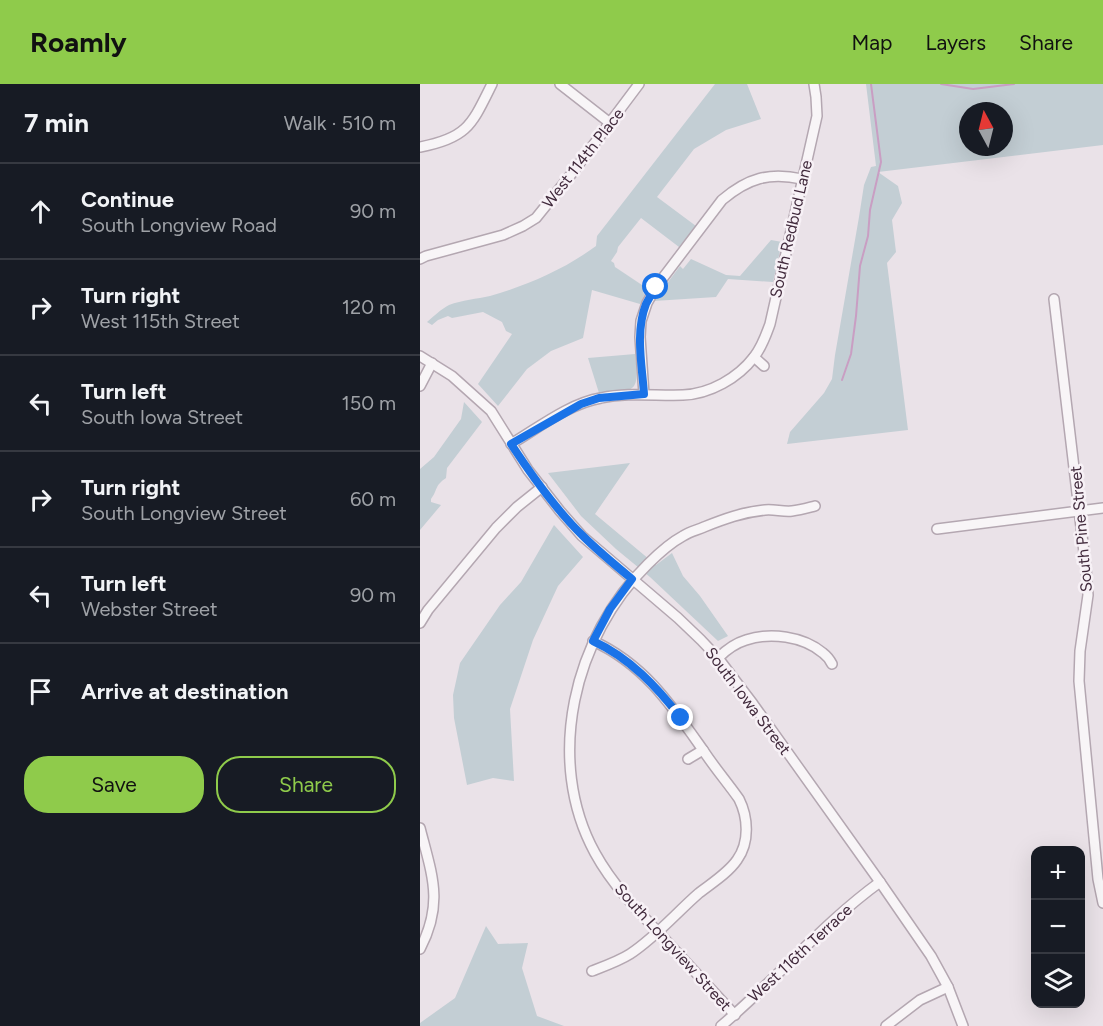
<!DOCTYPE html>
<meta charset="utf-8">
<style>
:root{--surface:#171b24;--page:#20242c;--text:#f1f3f6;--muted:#9ea1a6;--line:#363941;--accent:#8fcb4b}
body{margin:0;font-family:Figtree,sans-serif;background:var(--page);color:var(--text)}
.controls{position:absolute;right:18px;bottom:18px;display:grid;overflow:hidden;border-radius:12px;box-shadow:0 6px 24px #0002}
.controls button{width:54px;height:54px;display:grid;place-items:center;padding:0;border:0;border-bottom:2px solid var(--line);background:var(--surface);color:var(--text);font:30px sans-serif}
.compass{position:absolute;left:539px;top:18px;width:54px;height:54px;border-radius:50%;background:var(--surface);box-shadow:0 6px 24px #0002;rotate:353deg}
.stop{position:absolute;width:18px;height:18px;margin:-14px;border:4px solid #1a73e8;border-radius:50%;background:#fff}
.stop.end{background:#1a73e8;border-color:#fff;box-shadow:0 2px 6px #0008}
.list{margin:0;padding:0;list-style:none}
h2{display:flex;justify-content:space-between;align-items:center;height:78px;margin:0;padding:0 24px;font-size:26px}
h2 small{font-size:20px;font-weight:400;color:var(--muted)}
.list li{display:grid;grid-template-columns:39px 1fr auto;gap:18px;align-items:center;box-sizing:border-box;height:96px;padding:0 24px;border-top:2px solid var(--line)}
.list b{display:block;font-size:22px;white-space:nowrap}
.list p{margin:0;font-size:20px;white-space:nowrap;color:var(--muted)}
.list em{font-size:20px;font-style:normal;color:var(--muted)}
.actions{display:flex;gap:12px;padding:18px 24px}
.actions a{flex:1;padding:14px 0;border:2px solid var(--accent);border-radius:24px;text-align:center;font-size:21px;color:var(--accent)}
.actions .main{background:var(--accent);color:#111}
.icon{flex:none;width:33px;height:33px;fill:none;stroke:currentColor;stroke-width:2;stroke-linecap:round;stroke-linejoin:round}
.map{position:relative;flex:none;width:683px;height:942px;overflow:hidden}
header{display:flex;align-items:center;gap:36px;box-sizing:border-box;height:84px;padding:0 30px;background:var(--accent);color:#111}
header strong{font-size:28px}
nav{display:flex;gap:33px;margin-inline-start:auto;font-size:21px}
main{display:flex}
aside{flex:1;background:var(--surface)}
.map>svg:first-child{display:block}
.green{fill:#c3ced4;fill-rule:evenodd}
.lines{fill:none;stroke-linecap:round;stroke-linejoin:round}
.stream{stroke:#c99ec3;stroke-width:2}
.street-casing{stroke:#b4a7b1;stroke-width:12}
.street{stroke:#f8f5f7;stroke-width:9}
.route{stroke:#1a73e8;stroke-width:8}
.labels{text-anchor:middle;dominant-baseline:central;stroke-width:5;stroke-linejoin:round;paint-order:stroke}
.street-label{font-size:16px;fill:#412a3c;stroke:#f7f1f6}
</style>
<header>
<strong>Roamly</strong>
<nav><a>Map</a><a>Layers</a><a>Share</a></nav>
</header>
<main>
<aside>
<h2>7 min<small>Walk · 510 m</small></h2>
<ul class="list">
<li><svg class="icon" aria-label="ahead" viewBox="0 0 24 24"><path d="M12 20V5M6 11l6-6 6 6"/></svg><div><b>Continue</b><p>South Longview Road</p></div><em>90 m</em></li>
<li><svg class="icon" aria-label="right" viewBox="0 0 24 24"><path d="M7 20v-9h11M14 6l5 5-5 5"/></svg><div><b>Turn right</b><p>West 115th Street</p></div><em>120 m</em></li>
<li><svg class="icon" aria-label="left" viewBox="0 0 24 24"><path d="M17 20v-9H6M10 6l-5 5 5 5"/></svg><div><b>Turn left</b><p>South Iowa Street</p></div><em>150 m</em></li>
<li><svg class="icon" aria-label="right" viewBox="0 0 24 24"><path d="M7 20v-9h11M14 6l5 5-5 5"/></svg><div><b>Turn right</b><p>South Longview Street</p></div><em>60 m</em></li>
<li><svg class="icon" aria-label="left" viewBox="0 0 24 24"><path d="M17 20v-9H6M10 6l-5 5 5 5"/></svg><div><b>Turn left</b><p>Webster Street</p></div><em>90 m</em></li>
<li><svg class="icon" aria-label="arrive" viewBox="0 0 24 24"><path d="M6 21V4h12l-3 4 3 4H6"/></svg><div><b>Arrive at destination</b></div></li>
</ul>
<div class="actions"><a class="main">Save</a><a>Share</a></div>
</aside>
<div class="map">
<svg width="683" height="942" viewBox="0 0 683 942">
<rect width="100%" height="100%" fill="#eae2e8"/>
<g class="green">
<path d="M 295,0 L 327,0 L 341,35 L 306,46 L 274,65 L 237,113 L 276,142 L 259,163 L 221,134 L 198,163 L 197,168 L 191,177 L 194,179 L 195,183 L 228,205 L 226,208 L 224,207 L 223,209 L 225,210 L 220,220 L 172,206 L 163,254 L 131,267 L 107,285 L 78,322 L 58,300 L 92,250 L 86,247 L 82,238 L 63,228 L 32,234 L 28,232 L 18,236 L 12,241 L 7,238 C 13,233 21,225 29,221 C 42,216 57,215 70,212 C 108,201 145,185 176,162 L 177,152 Z"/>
<path d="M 446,0 L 683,0 L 683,61 L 458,88 L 478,102 L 482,119 L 472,136 L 476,168 L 467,179 L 488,346 L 367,360 L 370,348 L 404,309 L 412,295 L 415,271 L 439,133 L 444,101 L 451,83 L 456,82 ZM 548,27 L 584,27 L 584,63 L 548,63 Z"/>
<polygon points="351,156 362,158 353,198 308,195 296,213 234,217 260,182 263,185 271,175 306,191 320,192"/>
<path d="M 215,270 C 220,311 215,306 179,309 L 168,274 Z"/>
<path d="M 44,318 L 62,338 L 27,384 L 26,394 C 14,402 18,406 11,415 L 11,418 L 21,421 L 0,446 L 0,385 L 14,373 L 41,335 Z"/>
<polygon points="210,379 175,430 236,481 252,469 263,492 280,512 308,552 298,557 230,493 196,465 161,432 128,389"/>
<polygon points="134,441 163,473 138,502 113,556 90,625 94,697 73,694 47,701 34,634 33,611 40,579 80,521 101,498"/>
<polygon points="66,842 78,860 108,859 102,884 117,932 144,942 0,942 0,939 35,914"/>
</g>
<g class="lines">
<g class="stream">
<polyline points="521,0 553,5 594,0"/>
<polyline points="422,296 431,270 436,232 440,182 448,152 450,126 461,78 451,0"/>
</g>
<g class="street-casing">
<g id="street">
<polyline points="140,0 190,39"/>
<path d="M 0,63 C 48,54 52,40 72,0"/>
<polyline points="0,175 6,172 83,151 103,142 116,134 153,88 219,0"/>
<polyline points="634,215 666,485 668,511 660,567 659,597 678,795 683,819"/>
<polyline points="0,272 32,292 71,327 108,386 140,427 162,452 258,534 281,556 298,574 333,620 460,798 511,872 528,903 543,942"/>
<polyline points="334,273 344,282"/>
<polyline points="0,302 12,279"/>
<path d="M 224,310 L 220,253 L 221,237 L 227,219 L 236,203 L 302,116 C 328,94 349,88 382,95"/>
<path d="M 91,360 C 118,344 150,319 181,314 C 208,308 236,312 263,311 C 290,310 318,294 334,273 C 342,263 346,251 350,240 L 397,32 L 396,13 L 394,0"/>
<polyline points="517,445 683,424"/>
<polyline points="0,539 8,526 76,444 97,423 122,403"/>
<path d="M 298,574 C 305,567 316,559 326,556 C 350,548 383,552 403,569 C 407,572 410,576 412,580"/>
<polyline points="268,675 283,666"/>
<path d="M 0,744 C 12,791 24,819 0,865"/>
<path d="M 172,887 C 185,882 199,877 210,870 C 236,853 256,829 279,809 C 292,799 308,789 317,776 C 330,758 328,733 319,715 C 307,698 294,683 283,666 C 252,622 224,580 173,557"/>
<path d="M 315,931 C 290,904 265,877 240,850 C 216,825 192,800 175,769 C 124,676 154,552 228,480 C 238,470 250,459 263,452 C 269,448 277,446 284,443 C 304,435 323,428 345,426 C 354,425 363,428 372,427 C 380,426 387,424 395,422"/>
<path d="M 301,942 C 356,896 402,840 460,798"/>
<polyline points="466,942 500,916 528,903"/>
</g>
</g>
<use href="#street" class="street"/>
</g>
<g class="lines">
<path class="route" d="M 236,203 C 233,208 229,214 226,220 C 215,248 222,281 224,310 L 179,314 L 161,320 L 91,360 C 112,392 135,425 163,452 C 178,467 195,481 212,495 L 190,525 L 173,557 C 210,574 237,603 261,634"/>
</g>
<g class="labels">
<g class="street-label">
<text transform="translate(163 74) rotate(-52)">West 114th Place</text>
<text transform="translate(371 145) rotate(-77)">South Redbud Lane</text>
<text transform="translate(661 445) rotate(-95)">South Pine Street</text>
<text transform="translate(328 617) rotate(53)">South Iowa Street</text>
<text transform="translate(253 863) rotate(48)">South Longview Street</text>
<text transform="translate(380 869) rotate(-43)">West 116th Terrace</text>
</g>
</g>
</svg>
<div class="controls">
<button>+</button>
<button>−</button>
<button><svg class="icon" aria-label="layers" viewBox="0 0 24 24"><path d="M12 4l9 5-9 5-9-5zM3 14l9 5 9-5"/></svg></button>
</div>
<svg class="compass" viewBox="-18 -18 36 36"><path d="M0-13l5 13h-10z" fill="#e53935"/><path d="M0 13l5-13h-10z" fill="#9ea1a6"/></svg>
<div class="stop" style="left:236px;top:203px"></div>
<div class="stop end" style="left:261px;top:634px"></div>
</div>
</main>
